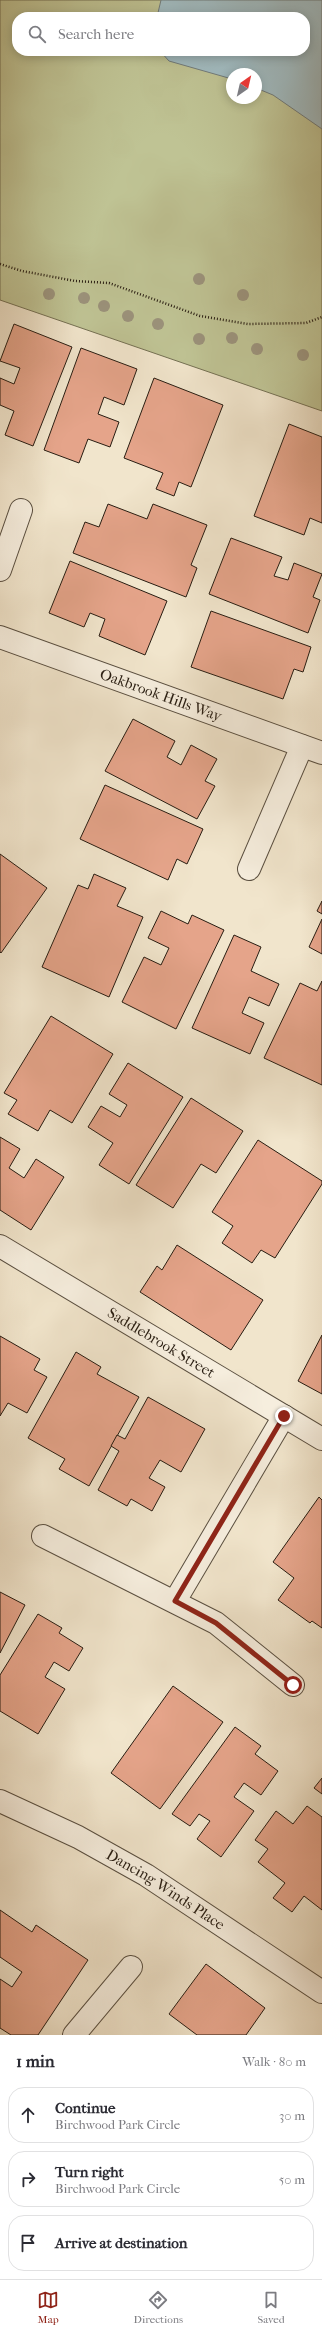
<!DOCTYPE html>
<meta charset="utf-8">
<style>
:root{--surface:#fff;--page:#f7f7f7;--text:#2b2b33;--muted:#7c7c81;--line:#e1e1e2;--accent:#8f2418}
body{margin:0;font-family:"IM FELL French Canon",serif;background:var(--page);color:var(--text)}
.compass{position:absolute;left:226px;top:68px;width:36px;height:36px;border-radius:50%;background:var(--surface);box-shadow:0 2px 10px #0003;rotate:34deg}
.stop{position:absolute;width:12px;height:12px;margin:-9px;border:3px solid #8f2418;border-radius:50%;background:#fff}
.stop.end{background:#8f2418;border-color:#fff;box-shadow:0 1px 4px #0008}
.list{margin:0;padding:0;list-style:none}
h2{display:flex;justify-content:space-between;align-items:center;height:52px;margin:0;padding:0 16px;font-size:17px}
h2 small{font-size:13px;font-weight:400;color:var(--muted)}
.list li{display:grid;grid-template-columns:26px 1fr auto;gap:12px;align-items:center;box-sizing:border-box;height:56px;margin:0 8px 8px;padding:0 8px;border:1px solid var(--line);border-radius:16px}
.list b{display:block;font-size:15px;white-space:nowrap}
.list p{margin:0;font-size:13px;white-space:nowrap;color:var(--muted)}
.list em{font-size:13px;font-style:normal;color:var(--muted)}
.icon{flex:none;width:22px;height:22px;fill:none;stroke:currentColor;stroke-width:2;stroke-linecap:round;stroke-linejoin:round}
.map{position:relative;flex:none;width:322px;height:2035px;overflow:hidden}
.search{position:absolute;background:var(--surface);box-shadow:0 2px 10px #0003;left:12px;right:12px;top:12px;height:44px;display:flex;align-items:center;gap:10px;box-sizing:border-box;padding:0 14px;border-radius:16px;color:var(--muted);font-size:15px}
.sheet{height:244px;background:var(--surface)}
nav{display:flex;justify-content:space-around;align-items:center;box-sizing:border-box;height:56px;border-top:1px solid var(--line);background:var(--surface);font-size:11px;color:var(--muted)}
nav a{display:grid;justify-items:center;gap:2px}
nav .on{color:var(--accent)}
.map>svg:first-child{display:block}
.green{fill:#bfc394;stroke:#747053;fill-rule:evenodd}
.water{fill:#a1bcc2;stroke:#717c7c}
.building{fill:#e5a48a;stroke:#281d12}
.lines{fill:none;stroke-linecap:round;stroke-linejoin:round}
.minor-casing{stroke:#5a4f40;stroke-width:24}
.path{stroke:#281d12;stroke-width:2.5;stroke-dasharray:1 2;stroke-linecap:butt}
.minor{stroke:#f6eede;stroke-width:22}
.tree{fill:#9b927b}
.route{stroke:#8f2418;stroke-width:5}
.labels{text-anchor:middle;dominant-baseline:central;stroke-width:3.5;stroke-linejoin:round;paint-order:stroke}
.street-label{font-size:15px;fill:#281d12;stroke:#f6eede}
</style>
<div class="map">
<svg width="322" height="2035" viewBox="0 0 322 2035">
<rect width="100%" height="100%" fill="#f1e5cc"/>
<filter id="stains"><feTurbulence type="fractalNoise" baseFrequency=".005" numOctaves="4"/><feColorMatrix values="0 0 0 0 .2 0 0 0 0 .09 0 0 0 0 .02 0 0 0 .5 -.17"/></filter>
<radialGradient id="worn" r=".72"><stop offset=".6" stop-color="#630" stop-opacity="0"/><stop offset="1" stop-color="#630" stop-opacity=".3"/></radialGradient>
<path class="green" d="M 0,0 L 322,0 L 322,411 L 0,300 ZM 17,17 L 305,17 L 305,51 L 17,51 ZM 232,74 L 256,74 L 256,98 L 232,98 Z"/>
<polygon class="water" points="161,0 322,0 322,129 273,95 256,88 256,74 232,74 232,79 169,61 160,51 305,51 305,17 157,17"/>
<g class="building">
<polygon points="14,324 72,347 33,446 5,435 14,411 0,405 0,378 14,384 20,368 0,361"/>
<polygon points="81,348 137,369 124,405 104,397 98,414 119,422 110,447 88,439 79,463 44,450"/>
<polygon points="154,378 223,405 191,487 179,482 174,496 156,489 163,473 124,458"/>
<polygon points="289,424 322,437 322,523 310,518 304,535 254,516"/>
<polygon points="108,504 147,519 153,504 207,525 191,565 197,568 186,597 73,553 85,522 99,527"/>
<polygon points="231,538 282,557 274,576 288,580 294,563 322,574 313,597 320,600 308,633 209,594"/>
<polygon points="70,561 167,601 145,655 99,636 105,619 90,613 84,627 49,613"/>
<polygon points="211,611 311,647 303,672 294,669 283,699 191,667"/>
<polygon points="133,719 175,741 167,757 181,765 191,745 217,759 205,781 215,786 197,819 105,771"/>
<polygon points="105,785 203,829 187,864 177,859 168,880 80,839"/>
<polygon points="0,854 47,888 1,953 0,952"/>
<polygon points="94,874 126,888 117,906 143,917 109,997 42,967 78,885 88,889"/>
<polygon points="322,901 322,914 317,911"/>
<polygon points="161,911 188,924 192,915 224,930 176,1029 122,1002 144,957 161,965 169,948 148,938"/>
<polygon points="322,919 322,954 309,947"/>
<polygon points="234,935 261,947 251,971 279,984 269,1006 249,997 242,1013 264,1023 250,1054 192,1028"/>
<polygon points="322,981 322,1085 264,1058 300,983 317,991"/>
<polygon points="51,1016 113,1054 72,1123 50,1110 38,1131 8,1114 17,1100 4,1093"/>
<polygon points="128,1063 183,1097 129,1184 99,1165 113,1143 88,1127 101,1106 120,1117 127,1105 109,1094"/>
<polygon points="191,1098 243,1131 216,1173 201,1164 173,1208 136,1185"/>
<polygon points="0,1137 20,1149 9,1168 24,1178 36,1159 64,1177 31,1230 0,1210"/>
<polygon points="258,1140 322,1181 322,1184 275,1258 261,1250 252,1263 222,1243 233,1226 212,1212"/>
<polygon points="177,1245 263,1300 231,1350 140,1292 157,1266 162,1270"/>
<polygon points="322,1335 322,1394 298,1381"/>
<polygon points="0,1336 40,1359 34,1370 47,1377 27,1413 8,1403 0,1416"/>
<polygon points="76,1352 101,1367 97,1374 139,1397 89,1486 59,1469 65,1459 28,1438"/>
<polygon points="148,1397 205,1429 181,1472 160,1460 149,1478 165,1487 152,1511 131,1499 127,1506 98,1490 119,1451 111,1446 117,1435 125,1439"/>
<polygon points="319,1497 322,1500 322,1628 312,1621 310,1623 278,1600 294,1578 273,1562"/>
<polygon points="0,1592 25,1605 0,1653"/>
<polygon points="38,1614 62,1628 59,1633 83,1648 69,1671 54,1662 45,1677 65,1689 38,1734 0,1711 0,1675"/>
<polygon points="173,1686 223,1722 160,1809 111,1773"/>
<polygon points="235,1727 261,1746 255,1754 278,1771 261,1795 244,1783 234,1797 254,1811 221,1857 197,1839 210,1821 199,1814 190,1826 172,1814"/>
<polygon points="322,1778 322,1794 314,1788"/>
<polygon points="307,1806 322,1817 322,1910 304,1896 292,1912 273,1898 285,1883 258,1862 268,1849 255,1840 276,1811 293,1824"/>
<polygon points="0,1910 32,1932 36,1925 88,1960 38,2035 11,2035 0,2028 0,1979 12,1987 22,1972 0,1957"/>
<polygon points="206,1964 265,2008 246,2035 197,2035 169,2014"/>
</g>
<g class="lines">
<g class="minor-casing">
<g id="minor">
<polyline points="0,570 21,510"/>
<path id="s1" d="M 0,637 L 322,753"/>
<polyline points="249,869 302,746"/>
<path id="s2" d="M 0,1246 L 322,1439"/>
<polyline points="43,1536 216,1623 293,1685"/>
<polyline points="175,1601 284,1416"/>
<path id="s3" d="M 0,1801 L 78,1837 L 146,1875 L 322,1992"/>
<polyline points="74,2035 131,1967"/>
</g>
</g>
<polyline class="path" points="0,264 22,271 75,281 109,283 200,316 248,324 306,323 322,317"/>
<use href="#minor" class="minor"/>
</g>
<g class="tree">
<circle cx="199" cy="279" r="6"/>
<circle cx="49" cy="294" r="6"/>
<circle cx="243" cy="295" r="6"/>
<circle cx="84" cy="298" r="6"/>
<circle cx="104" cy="306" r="6"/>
<circle cx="128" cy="316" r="6"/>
<circle cx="158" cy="324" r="6"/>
<circle cx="232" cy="338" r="6"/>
<circle cx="199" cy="339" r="6"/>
<circle cx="257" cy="349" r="6"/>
<circle cx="303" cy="355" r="6"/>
</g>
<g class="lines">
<polyline class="route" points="284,1416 175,1601 216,1623 293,1685"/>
</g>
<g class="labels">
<g class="street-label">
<text stroke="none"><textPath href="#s1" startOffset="171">Oakbrook Hills Way</textPath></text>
<text stroke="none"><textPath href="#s2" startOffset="188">Saddlebrook Street</textPath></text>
<text stroke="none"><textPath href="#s3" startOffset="188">Dancing Winds Place</textPath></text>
</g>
</g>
<rect width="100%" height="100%" filter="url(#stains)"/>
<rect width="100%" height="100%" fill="url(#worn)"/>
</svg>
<svg class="compass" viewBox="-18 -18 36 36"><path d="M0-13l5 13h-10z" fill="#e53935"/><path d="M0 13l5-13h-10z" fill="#7c7c81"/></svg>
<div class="stop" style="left:293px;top:1685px"></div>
<div class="stop end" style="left:284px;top:1416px"></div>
<div class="search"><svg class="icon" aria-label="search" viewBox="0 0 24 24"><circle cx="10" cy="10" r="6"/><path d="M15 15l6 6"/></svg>Search here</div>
</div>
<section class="sheet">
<h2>1 min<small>Walk · 80 m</small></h2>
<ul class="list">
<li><svg class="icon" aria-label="ahead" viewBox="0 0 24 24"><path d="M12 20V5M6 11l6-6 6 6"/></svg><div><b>Continue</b><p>Birchwood Park Circle</p></div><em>30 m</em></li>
<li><svg class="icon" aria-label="right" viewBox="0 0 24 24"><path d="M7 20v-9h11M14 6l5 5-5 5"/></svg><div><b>Turn right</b><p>Birchwood Park Circle</p></div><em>50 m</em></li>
<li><svg class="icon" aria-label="arrive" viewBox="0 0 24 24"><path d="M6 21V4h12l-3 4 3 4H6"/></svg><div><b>Arrive at destination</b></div></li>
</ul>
</section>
<nav>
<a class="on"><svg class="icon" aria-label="map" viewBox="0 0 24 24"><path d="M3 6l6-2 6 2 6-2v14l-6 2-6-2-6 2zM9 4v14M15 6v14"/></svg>Map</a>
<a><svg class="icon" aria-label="directions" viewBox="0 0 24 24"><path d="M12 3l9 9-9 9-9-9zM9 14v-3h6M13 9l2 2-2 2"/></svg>Directions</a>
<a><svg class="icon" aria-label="saved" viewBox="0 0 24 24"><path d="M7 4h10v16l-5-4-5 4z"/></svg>Saved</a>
</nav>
